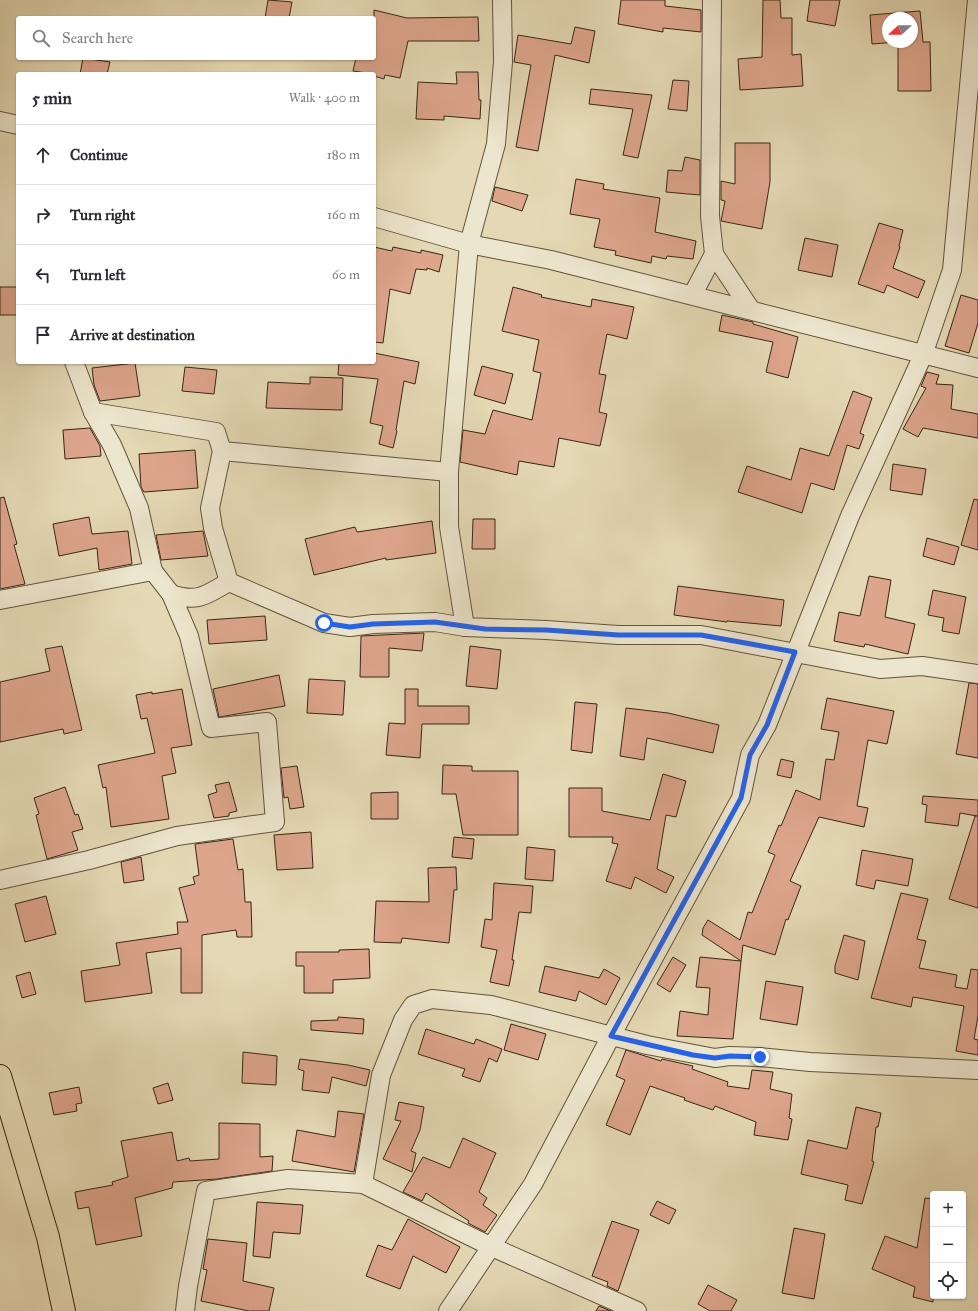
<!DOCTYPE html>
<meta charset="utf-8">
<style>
:root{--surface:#fff;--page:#f7f7f7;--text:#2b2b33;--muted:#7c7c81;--line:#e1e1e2}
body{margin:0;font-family:"IM FELL Great Primer",serif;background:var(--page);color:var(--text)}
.controls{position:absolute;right:12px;bottom:12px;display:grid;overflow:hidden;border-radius:4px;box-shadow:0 1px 3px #0004}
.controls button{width:36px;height:36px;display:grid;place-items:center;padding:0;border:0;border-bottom:1px solid var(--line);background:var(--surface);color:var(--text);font:20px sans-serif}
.compass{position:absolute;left:882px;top:12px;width:36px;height:36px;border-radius:50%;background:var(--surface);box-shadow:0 1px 3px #0004;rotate:248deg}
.stop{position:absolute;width:12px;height:12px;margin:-9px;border:3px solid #2563eb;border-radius:50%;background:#fff}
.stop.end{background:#2563eb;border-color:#fff;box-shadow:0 1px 4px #0008}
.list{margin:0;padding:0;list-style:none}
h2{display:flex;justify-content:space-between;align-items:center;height:52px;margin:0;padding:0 16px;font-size:17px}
h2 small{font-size:13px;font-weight:400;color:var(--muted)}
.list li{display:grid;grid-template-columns:26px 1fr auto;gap:12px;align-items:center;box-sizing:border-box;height:60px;padding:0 16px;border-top:1px solid var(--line)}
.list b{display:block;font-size:15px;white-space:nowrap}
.list em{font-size:13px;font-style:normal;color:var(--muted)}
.icon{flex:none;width:22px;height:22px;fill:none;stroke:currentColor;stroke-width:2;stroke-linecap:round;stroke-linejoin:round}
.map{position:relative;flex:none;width:978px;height:1311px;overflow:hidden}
.search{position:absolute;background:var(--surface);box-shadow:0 1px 3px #0004;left:16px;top:16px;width:360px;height:44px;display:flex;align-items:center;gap:10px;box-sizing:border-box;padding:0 14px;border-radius:4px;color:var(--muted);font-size:15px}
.panel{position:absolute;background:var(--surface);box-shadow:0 1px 3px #0004;left:16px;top:72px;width:360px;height:292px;border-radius:4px}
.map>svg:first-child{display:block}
.building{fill:#dda58c;stroke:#382614}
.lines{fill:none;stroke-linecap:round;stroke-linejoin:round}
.minor-casing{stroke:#63533c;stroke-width:20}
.highway-casing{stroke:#382614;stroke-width:24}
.minor{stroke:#ede6ce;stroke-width:18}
.highway{stroke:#e4d9b4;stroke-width:22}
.route{stroke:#2563eb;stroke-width:5}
</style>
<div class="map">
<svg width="978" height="1311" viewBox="0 0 978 1311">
<rect width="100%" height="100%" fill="#e4d9b4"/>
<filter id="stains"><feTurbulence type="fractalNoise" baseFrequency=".005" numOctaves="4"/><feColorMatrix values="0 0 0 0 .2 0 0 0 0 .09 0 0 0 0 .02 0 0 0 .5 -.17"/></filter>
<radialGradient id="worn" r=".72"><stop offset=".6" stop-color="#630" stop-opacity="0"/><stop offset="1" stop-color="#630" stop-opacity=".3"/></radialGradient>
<g class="building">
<polygon points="268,0 292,2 289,18 265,18"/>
<polygon points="621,0 665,0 665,6 701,10 701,32 663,28 663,32 618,24"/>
<polygon points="763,0 780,0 781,18 792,18 792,55 801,54 803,86 740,90 738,59 762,57"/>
<polygon points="810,0 840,0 835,26 807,21"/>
<polygon points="374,10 407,18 478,17 479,41 408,41 400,78 385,75 384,79 374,76 374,74 353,71 356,58 374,58"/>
<polygon points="920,11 923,42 930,42 931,91 898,91 898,42 912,42 912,18 888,18 888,42 897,42 872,44 870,15"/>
<polygon points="575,27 595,31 589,63 555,55 538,151 516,147 531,65 514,62 518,35 571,44"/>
<polygon points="83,58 110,62 107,74 80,74"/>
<polygon points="456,72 478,72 479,100 481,100 480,119 444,116 444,120 416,119 418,82 457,84"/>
<polygon points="673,80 689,81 687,111 668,109"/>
<polygon points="591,89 652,95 638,158 623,155 633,109 589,104"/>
<polygon points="735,143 770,143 770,182 762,229 721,221 725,201 721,200 721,181 735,184"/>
<polygon points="685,157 700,160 700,195 666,192 668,170 682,171"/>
<polygon points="576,179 604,184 603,189 660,198 655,232 696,241 693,259 667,256 666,259 652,256 651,263 615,255 616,251 594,247 600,219 570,214"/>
<polygon points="495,187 528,195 522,211 492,201"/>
<polygon points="879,223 903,230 899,246 900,247 893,268 925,281 918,298 887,285 884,293 858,284"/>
<polygon points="805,238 838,245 832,277 798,270"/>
<polygon points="374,247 392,251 393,247 421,253 421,250 443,255 439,272 427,268 427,270 416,269 410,294 390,289 383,343 374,342"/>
<rect x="0" y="287" width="18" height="28"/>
<polygon points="513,287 542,295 541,297 591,307 592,299 634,307 627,339 607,334 599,374 606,375 599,412 607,414 600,446 559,438 554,467 519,461 517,475 460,462 463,430 485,434 493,410 532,420 541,373 533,371 539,340 502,331"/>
<polygon points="961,295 978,300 978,323 969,353 945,346"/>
<polygon points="722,315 753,322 753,324 798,337 788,378 766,372 773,342 719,331"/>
<polygon points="374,353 419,362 415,384 404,381 396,430 397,431 393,448 379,444 383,426 370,423 378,379 338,375 339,362 374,362"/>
<polygon points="135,363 140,396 100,401 94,385 92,368"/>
<polygon points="482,366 513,374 505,404 474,395"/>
<polygon points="185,367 217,370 214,394 182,391"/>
<polygon points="927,372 939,375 936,384 953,385 951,409 978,414 978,438 923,428 918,437 903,429 926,388 921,386"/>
<polygon points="310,377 343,378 342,410 266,408 268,382 310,384"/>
<polygon points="853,391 872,398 860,433 864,435 859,449 847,445 834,490 811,483 802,513 738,492 747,466 791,480 800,448 829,456"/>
<polygon points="90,428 100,446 101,456 65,459 63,430"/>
<polygon points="195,450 198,488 144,492 141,487 139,454"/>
<polygon points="893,464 926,469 922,495 890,490"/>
<polygon points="4,497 17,544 14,545 25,584 0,589 0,498"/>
<polygon points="974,499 978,500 978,550 961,545"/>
<polygon points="89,517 92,534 128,531 132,564 99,570 97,548 59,556 53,524"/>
<polygon points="473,519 495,519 495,549 472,549"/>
<polygon points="432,521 436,553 386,560 386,558 314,575 305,539 355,527 357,532"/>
<polygon points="203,531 208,556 161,560 156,535"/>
<polygon points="927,538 959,547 954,565 923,556"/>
<polygon points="869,576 891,580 885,617 915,624 908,654 865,644 864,647 834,641 839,612 860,616"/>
<polygon points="678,586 784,600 781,626 727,621 727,622 674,615"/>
<polygon points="933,590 966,597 959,634 942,631 944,618 928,615"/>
<polygon points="265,616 267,640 209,644 207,620"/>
<polygon points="424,633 422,651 389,648 389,677 360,677 361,636"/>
<polygon points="62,646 82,730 64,734 63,729 0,742 0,682 50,671 45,649"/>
<polygon points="470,646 501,650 497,689 466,686"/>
<polygon points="279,675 285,706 219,717 213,689"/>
<polygon points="309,679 345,681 343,715 307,713"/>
<polygon points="969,683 978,684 978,758 956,754"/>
<polygon points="182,689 192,745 171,748 176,773 162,776 169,819 111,827 106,787 103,788 98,765 155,753 147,718 141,719 136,695 152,692 152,694"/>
<polygon points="405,689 418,689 418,706 469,706 469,724 422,724 420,758 386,755 389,723 405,724"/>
<polygon points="827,698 894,711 887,744 868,740 857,806 868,808 864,827 819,817 790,881 801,886 788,920 786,919 775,955 743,945 741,961 702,935 703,928 708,920 740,940 748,912 752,913 775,855 768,852 779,825 781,826 796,790 820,800 826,759 834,760 839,732 821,729"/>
<polygon points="575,702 597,704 592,753 571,750"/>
<polygon points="626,708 668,713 719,725 713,753 647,738 644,760 620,756"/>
<polygon points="781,759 794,762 791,778 777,775"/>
<polygon points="443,765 472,766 472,771 518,771 518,835 463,835 456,794 442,794"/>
<polygon points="297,766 304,807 290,809 288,797 284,798 281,768"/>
<polygon points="663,774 686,781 676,817 666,815 657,869 674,877 666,893 635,877 631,889 606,881 618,844 612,843 613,837 569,837 569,788 602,788 602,811 650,820"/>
<polygon points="229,782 237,811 229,813 229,816 214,818 208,795 217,792 215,785"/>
<polygon points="65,787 75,815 78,814 83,829 72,832 78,850 47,859 36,815 39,814 34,798"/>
<polygon points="398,792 398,819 371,819 371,793"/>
<polygon points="923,796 978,800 978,908 949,899 975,816 977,816 960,813 958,826 925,822 927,805 922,804"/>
<polygon points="311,832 313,868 277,870 274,835"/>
<polygon points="454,837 474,839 472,859 452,857"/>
<polygon points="233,839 238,870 243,869 245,902 251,902 252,937 237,937 236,930 202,935 202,993 181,993 181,948 146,953 152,993 85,1002 81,971 120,965 116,943 178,934 177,922 188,922 179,888 195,884 193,877 199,875 195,844"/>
<polygon points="527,847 555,850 553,881 525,879"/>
<polygon points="862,850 913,859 908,886 876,880 874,889 856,885"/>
<polygon points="141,857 144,880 124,883 121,862"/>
<polygon points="456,867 457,890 454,890 449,943 402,938 401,943 374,942 376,901 429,902 428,868"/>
<polygon points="494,883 533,886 531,913 519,912 512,960 514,960 509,986 490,982 497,950 481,947 485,919 492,920"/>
<polygon points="901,893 928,899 917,939 926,941 919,968 957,975 955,987 967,989 971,969 978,970 978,1016 974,1039 978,1040 978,1055 956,1051 964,1006 913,997 911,1007 871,998"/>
<polygon points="46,896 56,934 25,942 15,904"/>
<polygon points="844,935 865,941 858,980 835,973 835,966"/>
<polygon points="369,949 370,978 333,980 333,993 304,993 304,966 296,966 296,952 339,952 339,950"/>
<polygon points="673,957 686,965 670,992 657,984"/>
<polygon points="700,957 741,961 733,1039 677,1036 680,1011 708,1015 710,988 696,987"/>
<polygon points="545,966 599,978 604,969 620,978 606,1005 579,991 576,1001 539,992"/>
<polygon points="30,972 36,994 22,998 16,976"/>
<polygon points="766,981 803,987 797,1025 760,1019"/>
<polygon points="338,1017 364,1019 363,1034 311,1030 311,1021 338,1020"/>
<polygon points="511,1024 546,1034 538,1060 504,1050"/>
<polygon points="426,1029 474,1044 476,1039 502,1049 497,1062 489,1058 480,1082 462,1076 465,1069 418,1054"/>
<polygon points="626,1050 661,1061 662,1059 693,1066 692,1069 728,1082 727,1086 749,1089 752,1070 773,1072 770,1089 792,1094 789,1118 792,1119 788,1140 754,1135 756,1122 715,1106 713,1110 684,1100 685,1098 650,1086 630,1135 606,1125 625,1080 616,1076"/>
<polygon points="243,1052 277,1056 276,1085 242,1083"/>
<polygon points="300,1059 348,1065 370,1070 366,1086 332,1077 329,1093 302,1090 304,1071 298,1069"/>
<polygon points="168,1083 173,1100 158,1104 153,1088"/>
<polygon points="79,1087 82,1103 76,1104 77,1111 54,1115 49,1093"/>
<polygon points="399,1102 424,1107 420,1130 411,1151 416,1153 412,1172 383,1159 401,1121 395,1120"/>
<polygon points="856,1107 881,1113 878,1127 876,1127 872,1161 874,1162 862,1204 845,1200 848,1185 801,1174 808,1140 847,1149"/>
<polygon points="338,1111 364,1114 354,1172 292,1161 297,1130 335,1137"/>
<polygon points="219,1123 260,1124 260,1157 273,1156 272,1171 217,1179 173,1182 172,1188 135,1198 142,1236 96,1245 89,1207 78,1209 75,1192 113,1185 112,1182 128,1177 121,1141 172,1132 177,1161 189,1158 190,1161 219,1159"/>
<polygon points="463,1138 496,1153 479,1192 487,1198 483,1205 497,1215 485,1232 468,1223 469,1221 426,1193 422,1201 403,1192 423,1157 450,1168"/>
<polygon points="925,1198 933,1199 933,1302 913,1297 915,1287 872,1269 885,1236 917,1248"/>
<polygon points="657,1201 676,1210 669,1224 650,1215"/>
<polygon points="257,1202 303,1205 300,1234 273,1232 270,1258 253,1256"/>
<polygon points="408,1219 460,1247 446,1273 413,1256 400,1289 366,1276 378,1245 392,1250"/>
<polygon points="612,1221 639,1230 618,1291 607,1286 608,1282 592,1276"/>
<polygon points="794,1228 825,1234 814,1299 782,1293"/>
<polygon points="208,1239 247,1243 243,1281 274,1288 269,1311 249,1311 201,1301 207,1270 203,1269"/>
<polygon points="708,1285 737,1300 731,1311 710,1311 698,1304"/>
<polygon points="599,1306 611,1311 596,1311"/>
</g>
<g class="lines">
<g class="minor-casing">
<g id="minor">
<polyline points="502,0 503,62 496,144 469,244 449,472 449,527 465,627 546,630 618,635 701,635 880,669 922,666 978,674"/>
<polyline points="0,121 18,125"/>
<polyline points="374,217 469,244 551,260 978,368"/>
<polyline points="714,254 751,310"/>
<polyline points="693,294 714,254 710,216 712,0"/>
<polyline points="74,362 93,412 112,445 139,508 153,571"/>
<polyline points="93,412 216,432 222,451 449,472"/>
<polyline points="222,451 210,508 213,528 229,582 324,623 350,627 373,624 435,622 465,627"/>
<polyline points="0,600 153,571 171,594"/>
<path d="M 0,880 L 89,860 L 177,836 L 275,822 L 267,722 L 211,728 L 189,636 L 171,594 C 199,603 205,595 229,582"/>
<polyline points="363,1184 381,1075 403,1020 413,1005 432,999 491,1005 647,1045 715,1058 730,1056 760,1057 810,1062 978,1070"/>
<polyline points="185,1311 188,1286 206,1191 288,1179 363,1184 492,1247 637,1311"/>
<polyline points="448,1311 533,1184 611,1036 741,798 750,755 767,725 850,516 923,355 952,270 977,0"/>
</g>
</g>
<g class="highway-casing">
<polyline id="highway" points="0,1076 48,1237 64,1311"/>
</g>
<use href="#minor" class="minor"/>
<use href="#highway" class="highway"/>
</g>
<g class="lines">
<polyline class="route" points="324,623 350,627 373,624 435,622 485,629 546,630 618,635 701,635 795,652 767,725 750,755 741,798 611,1036 693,1055 715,1058 730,1056 760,1057"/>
</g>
<rect width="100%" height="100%" filter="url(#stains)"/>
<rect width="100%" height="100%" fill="url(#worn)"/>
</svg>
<div class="controls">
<button>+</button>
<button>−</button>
<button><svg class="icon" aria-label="locate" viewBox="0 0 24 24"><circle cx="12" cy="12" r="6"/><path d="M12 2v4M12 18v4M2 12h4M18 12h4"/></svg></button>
</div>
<svg class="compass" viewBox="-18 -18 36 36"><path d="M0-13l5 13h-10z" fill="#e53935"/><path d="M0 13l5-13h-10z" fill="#7c7c81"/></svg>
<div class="stop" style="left:324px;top:623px"></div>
<div class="stop end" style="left:760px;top:1057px"></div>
<div class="search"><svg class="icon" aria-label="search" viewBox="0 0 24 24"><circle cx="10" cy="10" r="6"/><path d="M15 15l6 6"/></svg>Search here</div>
<section class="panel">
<h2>5 min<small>Walk · 400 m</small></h2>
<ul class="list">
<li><svg class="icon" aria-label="ahead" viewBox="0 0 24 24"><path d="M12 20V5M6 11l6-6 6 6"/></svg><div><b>Continue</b></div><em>180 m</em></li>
<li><svg class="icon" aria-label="right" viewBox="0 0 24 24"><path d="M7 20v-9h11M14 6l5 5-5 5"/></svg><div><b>Turn right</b></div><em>160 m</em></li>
<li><svg class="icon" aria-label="left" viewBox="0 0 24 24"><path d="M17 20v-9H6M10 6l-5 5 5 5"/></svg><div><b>Turn left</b></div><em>60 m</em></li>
<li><svg class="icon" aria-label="arrive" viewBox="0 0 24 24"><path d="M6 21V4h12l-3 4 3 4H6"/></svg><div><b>Arrive at destination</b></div></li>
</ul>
</section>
</div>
